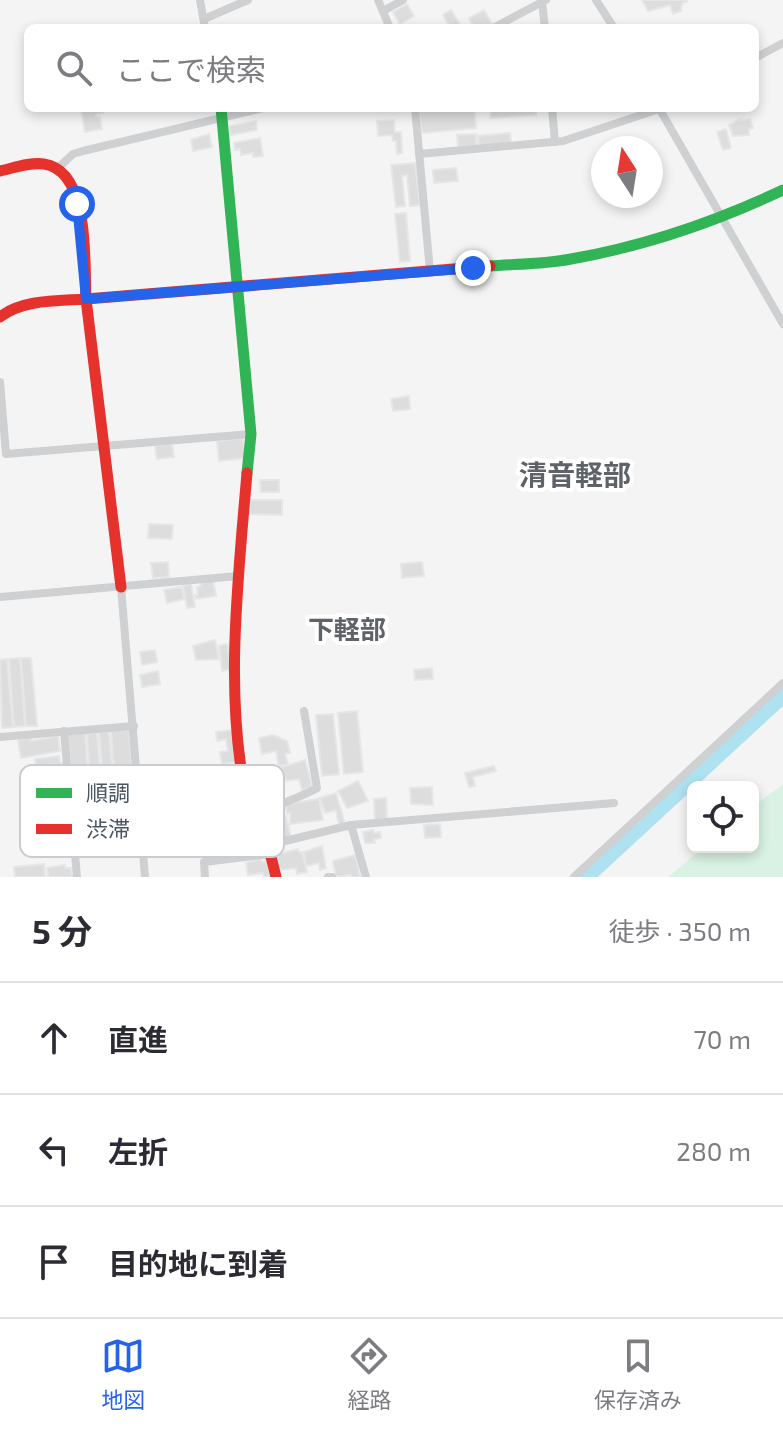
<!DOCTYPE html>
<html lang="ja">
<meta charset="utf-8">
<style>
:root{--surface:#fff;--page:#f7f7f7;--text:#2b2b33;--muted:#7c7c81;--line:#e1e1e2;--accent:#2563eb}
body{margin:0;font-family:"Exo 2","Noto Sans JP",sans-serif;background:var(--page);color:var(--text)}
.controls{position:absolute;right:24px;bottom:24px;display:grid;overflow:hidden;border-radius:12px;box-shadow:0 4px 12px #0003}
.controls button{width:72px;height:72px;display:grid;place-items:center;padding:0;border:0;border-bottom:2px solid var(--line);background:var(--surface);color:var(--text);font:40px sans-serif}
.compass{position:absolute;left:591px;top:136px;width:72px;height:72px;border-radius:50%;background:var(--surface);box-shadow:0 4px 12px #0003;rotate:348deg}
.stop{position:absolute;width:24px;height:24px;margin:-18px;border:6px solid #2563eb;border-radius:50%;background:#fff}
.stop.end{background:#2563eb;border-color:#fff;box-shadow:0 2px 8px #0008}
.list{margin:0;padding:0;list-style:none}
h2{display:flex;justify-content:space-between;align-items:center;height:104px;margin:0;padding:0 32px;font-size:34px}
h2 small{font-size:26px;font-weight:400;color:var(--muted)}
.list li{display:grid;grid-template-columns:52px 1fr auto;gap:24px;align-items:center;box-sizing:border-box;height:112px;padding:0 32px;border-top:2px solid var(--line)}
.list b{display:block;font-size:30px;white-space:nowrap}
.list em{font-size:26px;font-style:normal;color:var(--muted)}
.icon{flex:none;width:44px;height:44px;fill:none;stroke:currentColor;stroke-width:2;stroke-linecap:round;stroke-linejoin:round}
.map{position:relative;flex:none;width:783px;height:877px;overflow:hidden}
.search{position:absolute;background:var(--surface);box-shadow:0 4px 12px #0003;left:24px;right:24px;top:24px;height:88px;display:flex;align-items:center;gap:20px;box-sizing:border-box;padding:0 28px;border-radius:12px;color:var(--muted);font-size:30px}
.sheet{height:440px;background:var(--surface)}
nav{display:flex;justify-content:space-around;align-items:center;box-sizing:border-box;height:112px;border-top:2px solid var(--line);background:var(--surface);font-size:22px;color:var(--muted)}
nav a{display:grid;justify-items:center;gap:4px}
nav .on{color:var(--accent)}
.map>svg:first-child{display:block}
.green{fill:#d9f2e3}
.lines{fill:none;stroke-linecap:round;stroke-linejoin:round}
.river{stroke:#aee2f0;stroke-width:16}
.building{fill:#ddddde;stroke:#e5e6e7;stroke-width:2}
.street{stroke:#ced0d2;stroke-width:8}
.fast{stroke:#30b455;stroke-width:11}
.jam{stroke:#e5322d;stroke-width:11}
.route{stroke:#2563eb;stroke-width:10}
.labels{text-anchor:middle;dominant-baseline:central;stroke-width:8;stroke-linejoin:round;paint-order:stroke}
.neighbourhood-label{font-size:26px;font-weight:bold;fill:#5f6368;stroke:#fff}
.quarter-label{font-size:28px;font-weight:bold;fill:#5f6368;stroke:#fff}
.key{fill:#fff;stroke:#c9ccd0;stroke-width:2}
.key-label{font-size:22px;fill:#4a5661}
</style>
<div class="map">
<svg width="783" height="877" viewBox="0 0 783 877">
<rect width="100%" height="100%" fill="#f4f4f4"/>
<polygon class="green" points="783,784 783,877 668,877 704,847 753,847 753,807"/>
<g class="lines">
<polyline class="river" points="586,877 783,695"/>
</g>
<g class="building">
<polygon points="642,0 687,0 687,2 682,3 681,11 673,14 670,5 648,11"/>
<polygon points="407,4 414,16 400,24 393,12"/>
<polygon points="451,10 462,28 450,28 443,15"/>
<polygon points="484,10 492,24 485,28 474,28 469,18"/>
<polygon points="81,108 103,108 103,113 96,114 96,117 100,117 102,129 85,132"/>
<polygon points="419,108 474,108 476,128 422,133"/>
<polygon points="490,108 536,108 536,115 491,118"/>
<polygon points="741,119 741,121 750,119 753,128 749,129 749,135 733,136 729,125"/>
<polygon points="394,120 395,132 401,132 402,153 397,154 396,141 393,141 392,135 378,136 377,121"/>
<polygon points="256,121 257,130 230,135 229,126"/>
<polygon points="726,129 731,148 723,150 717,132"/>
<polygon points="510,133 511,143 479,147 478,136"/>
<polygon points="209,134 212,147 193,151 191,140"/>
<polygon points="476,134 477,146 458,147 457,135"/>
<polygon points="260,138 263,156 253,157 253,153 241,155 240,149 235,150 234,143"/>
<polygon points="415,163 420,205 410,206 407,175 402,176 405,206 396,207 391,165"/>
<polygon points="456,168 458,181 434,183 433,170"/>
<polygon points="406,213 410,261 400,262 395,214"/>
<polygon points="409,396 410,409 393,411 391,399"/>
<polygon points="243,438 245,458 219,461 217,441"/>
<polygon points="172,444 174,457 157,459 155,446"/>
<polygon points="260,480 279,480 279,492 261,492"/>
<polygon points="250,500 282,500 282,515 250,514"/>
<polygon points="149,524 173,525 172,539 148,538"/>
<polygon points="168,562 169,577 153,578 151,563"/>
<polygon points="422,562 424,576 402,578 401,564"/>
<polygon points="213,580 216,596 196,599 195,595 198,595 197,587 201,586 201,583"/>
<polygon points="191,584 195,607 187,608 183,586"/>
<polygon points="182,587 184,599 167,603 164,590"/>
<polygon points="215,640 219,659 196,660 193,646"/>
<polygon points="227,644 231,669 222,671 219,646"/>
<polygon points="155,650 157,662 142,665 140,652"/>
<polygon points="20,658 25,726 14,727 9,659"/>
<polygon points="21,658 31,658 37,726 26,726"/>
<polygon points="7,659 13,727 2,728 0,660"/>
<polygon points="432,668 433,679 415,680 414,670"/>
<polygon points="158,671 160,684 142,687 140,675"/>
<polygon points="357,711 363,772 344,774 338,713"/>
<polygon points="333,714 339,774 322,776 316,715"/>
<polygon points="129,730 133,787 115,788 111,731"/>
<polygon points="232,730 237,762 222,764 220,752 228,751 226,739 217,741 216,732"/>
<polygon points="99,732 109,732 114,790 104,791"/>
<polygon points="85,733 89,792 73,793 68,735"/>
<polygon points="97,733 102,791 91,791 87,734"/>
<polygon points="273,735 287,741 290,753 285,754 288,764 279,766 276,751 262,754 259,738"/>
<polygon points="58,736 60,751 21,758 18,740 31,738 31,741"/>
<polygon points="59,756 60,763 65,762 66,777 57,778 56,764 36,766 35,759"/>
<polygon points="305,760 312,787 302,790 299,779 286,781 282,767"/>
<polygon points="494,766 496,771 473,777 475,786 469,787 465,773"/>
<polygon points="358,781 368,801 347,808 338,791"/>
<polygon points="432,787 433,805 411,804 410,788"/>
<polygon points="336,793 345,824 339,826 336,810 325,813 320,798"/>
<polygon points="386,798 387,819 375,820 374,799"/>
<polygon points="319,799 323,820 290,824 290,813 287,814 285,804"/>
<polygon points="286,816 291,838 282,840 281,832 277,831 268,832 263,821"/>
<polygon points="440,824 441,837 425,838 424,825"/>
<polygon points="373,830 374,833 380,832 381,838 374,839 375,843 365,843 363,832"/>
<polygon points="322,846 326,868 320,870 319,863 306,866 304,852"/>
<polygon points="298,849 299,852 302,852 307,872 297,874 296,868 279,870 278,854"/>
<polygon points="355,855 360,877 351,877 351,875 336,877 333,861"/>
<polygon points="261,859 262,862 267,861 270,877 264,877 263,873 248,875 246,863"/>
<polygon points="44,864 45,877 15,877 14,867"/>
<polygon points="65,865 65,868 71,868 72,877 48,877 47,868"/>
</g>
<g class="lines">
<g class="street">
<polyline points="200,0 205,28"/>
<polyline points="378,0 390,28"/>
<polyline points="596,0 614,28"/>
<polyline points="542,2 545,28"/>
<polyline points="383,11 403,0"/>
<polyline points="204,19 248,0"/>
<polyline points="493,28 546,0"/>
<polyline points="755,58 783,43"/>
<polyline points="415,108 430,271"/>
<polyline points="552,108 555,142"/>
<polyline points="659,108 783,324"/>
<polyline points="419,154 563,141 662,108"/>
<polyline points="58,168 73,154 83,151 263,108"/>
<polyline points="0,382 6,454 251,434"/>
<polyline points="121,587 145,877"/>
<polyline points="0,597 238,576"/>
<polyline points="64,731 77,877"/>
<polyline points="0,737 134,726"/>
<path d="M 256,818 C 275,803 297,800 317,788 L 304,711"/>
<polyline points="351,825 366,877"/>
<polyline points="268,843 285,841 351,825 614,803"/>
<polyline points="205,877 204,862 271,854"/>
<polyline points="328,877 332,877"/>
<polyline points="574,877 783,683"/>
</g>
<g class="fast">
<polyline points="221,108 251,434 247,473"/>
<path d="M 490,266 C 517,264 545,264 571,259 C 645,246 715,222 783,190"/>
</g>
<g class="jam">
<path d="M 0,171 C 14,168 29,162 44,164 C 91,171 84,263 86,299 L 490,266"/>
<path d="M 0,317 C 23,299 59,301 86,299 L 121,587"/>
<path d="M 247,473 C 238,580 223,704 249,809 C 265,829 270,852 276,877"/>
</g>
</g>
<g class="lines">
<polyline class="route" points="77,204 86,299 473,268"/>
</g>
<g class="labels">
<g class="neighbourhood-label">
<text x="347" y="628">下軽部</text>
</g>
<g class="quarter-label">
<text x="575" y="474">清音軽部</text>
</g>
</g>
<rect x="20" y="765" width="264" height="92" rx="12" class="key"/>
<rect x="36" y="788" width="36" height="10" fill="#30b455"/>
<rect x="36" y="824" width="36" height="10" fill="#e5322d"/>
<g class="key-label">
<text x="86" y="801">順調</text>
<text x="86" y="837">渋滞</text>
</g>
</svg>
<div class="controls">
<button><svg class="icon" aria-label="locate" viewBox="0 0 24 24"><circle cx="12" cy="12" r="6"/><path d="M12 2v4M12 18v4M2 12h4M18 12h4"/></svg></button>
</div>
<svg class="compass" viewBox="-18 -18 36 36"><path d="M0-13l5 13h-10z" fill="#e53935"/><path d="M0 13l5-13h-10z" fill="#7c7c81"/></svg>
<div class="stop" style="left:77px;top:204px"></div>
<div class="stop end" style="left:473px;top:268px"></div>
<div class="search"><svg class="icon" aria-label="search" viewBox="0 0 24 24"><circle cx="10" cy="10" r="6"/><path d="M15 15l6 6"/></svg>ここで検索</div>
</div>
<section class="sheet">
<h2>5 分<small>徒歩 · 350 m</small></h2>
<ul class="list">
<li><svg class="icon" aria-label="ahead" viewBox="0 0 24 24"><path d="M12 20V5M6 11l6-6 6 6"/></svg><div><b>直進</b></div><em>70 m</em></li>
<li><svg class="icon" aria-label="left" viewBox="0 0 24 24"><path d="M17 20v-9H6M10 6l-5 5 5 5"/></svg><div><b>左折</b></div><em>280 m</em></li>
<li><svg class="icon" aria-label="arrive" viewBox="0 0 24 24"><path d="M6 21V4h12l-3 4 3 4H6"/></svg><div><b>目的地に到着</b></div></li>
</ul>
</section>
<nav>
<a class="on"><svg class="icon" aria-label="map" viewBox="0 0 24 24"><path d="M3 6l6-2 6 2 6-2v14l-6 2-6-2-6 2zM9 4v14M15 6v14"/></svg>地図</a>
<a><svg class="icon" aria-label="directions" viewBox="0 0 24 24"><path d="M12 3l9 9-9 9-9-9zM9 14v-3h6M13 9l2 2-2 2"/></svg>経路</a>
<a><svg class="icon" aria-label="saved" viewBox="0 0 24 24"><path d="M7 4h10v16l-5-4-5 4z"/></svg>保存済み</a>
</nav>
